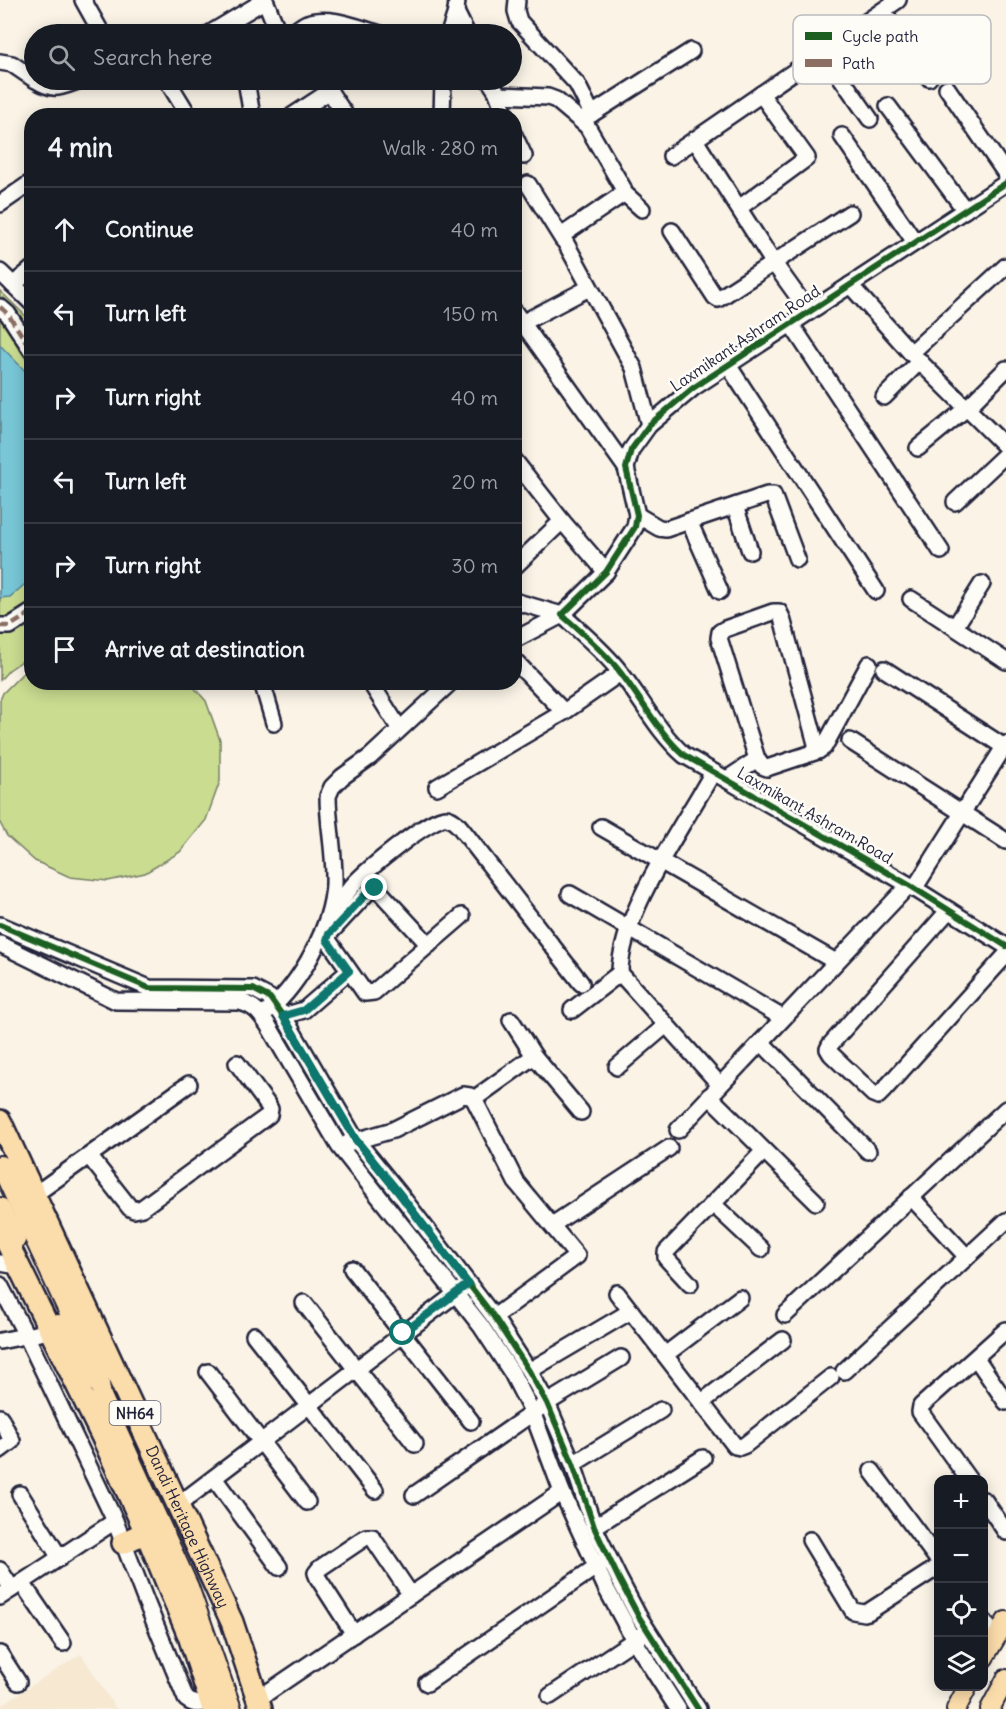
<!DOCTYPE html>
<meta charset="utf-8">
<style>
:root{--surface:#171b24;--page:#20242c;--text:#f1f3f6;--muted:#9ea1a6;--line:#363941}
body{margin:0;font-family:Delius,sans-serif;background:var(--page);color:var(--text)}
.controls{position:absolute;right:18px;bottom:18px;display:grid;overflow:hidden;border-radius:12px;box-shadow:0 3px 15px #0003}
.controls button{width:54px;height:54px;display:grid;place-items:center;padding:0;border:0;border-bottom:2px solid var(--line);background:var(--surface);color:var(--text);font:30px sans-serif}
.stop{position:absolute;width:18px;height:18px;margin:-14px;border:4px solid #0f766e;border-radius:50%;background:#fff}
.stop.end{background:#0f766e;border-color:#fff;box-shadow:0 2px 6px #0008}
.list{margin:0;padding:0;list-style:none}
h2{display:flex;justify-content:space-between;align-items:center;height:78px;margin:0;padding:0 24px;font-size:26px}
h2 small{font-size:20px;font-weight:400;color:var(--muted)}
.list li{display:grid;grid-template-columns:39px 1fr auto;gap:18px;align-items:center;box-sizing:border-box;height:84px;padding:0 24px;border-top:2px solid var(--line)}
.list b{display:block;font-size:22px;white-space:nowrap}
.list em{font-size:20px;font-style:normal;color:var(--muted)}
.icon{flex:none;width:33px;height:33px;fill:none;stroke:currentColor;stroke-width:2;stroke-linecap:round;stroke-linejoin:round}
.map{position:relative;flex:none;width:1006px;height:1709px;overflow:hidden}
.search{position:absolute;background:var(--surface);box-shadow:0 3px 15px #0003;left:24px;top:24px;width:498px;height:66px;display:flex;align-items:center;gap:15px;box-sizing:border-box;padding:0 21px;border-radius:33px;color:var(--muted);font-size:22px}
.panel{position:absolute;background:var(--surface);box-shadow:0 3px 15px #0003;left:24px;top:108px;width:498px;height:582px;border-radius:24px}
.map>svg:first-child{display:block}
.built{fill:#f6e8d1}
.green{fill:#c9dc90;stroke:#767f66;stroke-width:1.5}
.water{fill:#78c6d6;stroke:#568498;stroke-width:1.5}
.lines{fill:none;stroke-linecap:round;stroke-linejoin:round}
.minor-casing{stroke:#22223b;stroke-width:20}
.major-casing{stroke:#22223b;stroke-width:22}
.highway-casing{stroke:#22223b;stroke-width:26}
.minor{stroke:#fdfcf7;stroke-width:15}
.major{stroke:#fbdcab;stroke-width:18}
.highway{stroke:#fbdcab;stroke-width:21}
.quiet{stroke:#8d6e63;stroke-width:4.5;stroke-dasharray:9 4.5;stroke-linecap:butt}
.cycleway-casing{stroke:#fdfcf7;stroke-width:10}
.cycleway{stroke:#1b5e20;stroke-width:6}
.route{stroke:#0f766e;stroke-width:8}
.labels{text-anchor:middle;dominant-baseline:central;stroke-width:5;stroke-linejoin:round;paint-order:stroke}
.shield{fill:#fdfcf7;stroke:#646373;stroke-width:1.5}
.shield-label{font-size:15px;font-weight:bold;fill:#22223b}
.street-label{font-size:16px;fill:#22223b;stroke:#fdfcf7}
.key{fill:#fdfcf7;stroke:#bbbbbf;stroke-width:1.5}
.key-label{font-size:16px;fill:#22223b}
</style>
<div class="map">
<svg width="1006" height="1709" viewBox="0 0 1006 1709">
<rect width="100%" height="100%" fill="#faf3e6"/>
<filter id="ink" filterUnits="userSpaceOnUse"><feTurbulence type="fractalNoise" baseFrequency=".0167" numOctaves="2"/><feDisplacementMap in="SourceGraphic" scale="12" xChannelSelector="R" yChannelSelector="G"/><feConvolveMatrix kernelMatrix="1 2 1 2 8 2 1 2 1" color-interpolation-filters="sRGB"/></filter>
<g filter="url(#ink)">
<polygon class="built" points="81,1654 116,1709 0,1709 0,1706"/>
<g class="green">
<polygon points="0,291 32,322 31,655 9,670 0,680"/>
<polygon points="31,665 32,682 190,683 206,701 220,740 220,781 206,820 180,852 145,873 108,881 70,877 35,861 7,836 0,823 0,700 3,693"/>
</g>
<polygon class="water" points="0,345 32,378 31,579 10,597 0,598"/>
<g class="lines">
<g class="minor-casing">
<g id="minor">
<polyline points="83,0 102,34"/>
<polyline points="265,0 279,34"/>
<polyline points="517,0 516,11 519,21 577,84 592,114"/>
<polyline points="883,11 929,78"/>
<polyline points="456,12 467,34"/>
<polyline points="209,34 259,4"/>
<path d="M 291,34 C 295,31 302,25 307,23 C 330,15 358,28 380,34"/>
<polyline points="449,34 456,12 457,0"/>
<polyline points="823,52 870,119"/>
<polyline points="0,62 12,64 34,79"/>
<path d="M 36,80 C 55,92 60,87 80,80"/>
<polyline points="167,80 189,116"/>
<polyline points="246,80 252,116"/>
<polyline points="324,80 326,86 346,116"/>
<polyline points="489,80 499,95 548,97 556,100 587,126 623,188 620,196 564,234 563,238 634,368 649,425"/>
<polyline points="947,88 1006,174"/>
<polyline points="497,93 506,116"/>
<polyline points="888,106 965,210"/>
<polyline points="292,116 330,91"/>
<polyline points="442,116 443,80"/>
<polyline points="584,119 691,51"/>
<polyline points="514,135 524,156"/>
<polyline points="842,136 915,242"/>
<polyline points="695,140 773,262 809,312"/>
<polyline points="671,156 898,0"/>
<path d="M 1006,183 L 693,388 L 649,425 L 631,450 L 626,468 L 637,515 L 635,527 L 606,572 L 562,615 C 581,632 600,648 616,667 C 640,696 656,730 684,755 L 909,885 L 1006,946"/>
<polyline points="528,184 563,240"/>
<polyline points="623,192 642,209"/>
<polyline points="0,204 32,182"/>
<polyline points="739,208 807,158 761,94"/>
<polyline points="672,231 715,297 718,299 850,213"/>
<polyline points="0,272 32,303"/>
<polyline points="13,285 32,269"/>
<polyline points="850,285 911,353 1006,447"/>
<polyline points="0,307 8,314 32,351"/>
<polyline points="514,311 626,468"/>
<polyline points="522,323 589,288"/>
<polyline points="791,324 941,551"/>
<polyline points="911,353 1006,266"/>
<polyline points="728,365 876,591"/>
<polyline points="884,397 920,361"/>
<polyline points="918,448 968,407 1006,369"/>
<polyline points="514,460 562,521 606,572"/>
<polyline points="955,502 1006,454"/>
<polyline points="735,506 750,551"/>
<polyline points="637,515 659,528 666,529 767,495 773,495 797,559"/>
<polyline points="689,521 720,591"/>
<polyline points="514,567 562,521"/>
<polyline points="911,599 1006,661"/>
<polyline points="514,601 562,615"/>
<polyline points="0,626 10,626 32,612"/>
<polyline points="955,627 982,584"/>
<polyline points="514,640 562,615"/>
<polyline points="514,660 564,712"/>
<polyline points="884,669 1006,748"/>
<polyline points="262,682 274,723"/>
<polyline points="370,682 399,728"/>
<polyline points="850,741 1006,841"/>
<polyline points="757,759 719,638 720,632 725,629 773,612 779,612 782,618 818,751"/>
<path d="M 713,772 C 684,825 620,913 620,973 L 720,1085"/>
<polyline points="727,779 757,759 762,766 767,768 818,751 824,747 869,664"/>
<polyline points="437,787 564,712 620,673"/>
<polyline points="601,827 836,962"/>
<polyline points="914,889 1006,744"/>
<polyline points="570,894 783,1018"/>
<polyline points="949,910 830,1045 828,1049 831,1054 873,1094 878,1096 882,1092 1006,955"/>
<path d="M 331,913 C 339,903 346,893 354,884 C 365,872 433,814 447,818 C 456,820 462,830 467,836 L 581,983"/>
<polyline points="0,925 149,988 253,989 270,998 287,1022 356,1140 399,1193 494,1317 529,1371 547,1403 573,1464 594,1527 619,1579 639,1617 698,1709"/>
<path d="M 0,944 L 116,1001 L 240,1002 C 255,1006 260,1013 268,1025 L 339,1146 L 481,1326 L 512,1373 L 533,1414 L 562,1492 L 606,1588 L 634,1640 L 678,1709"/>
<polyline points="429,945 379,891 375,889 369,891 329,934 328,940 365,993 374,992 462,916"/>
<path d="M 269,1010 C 301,983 332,926 334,884 C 335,855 328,825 328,796 L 332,787 L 342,777 L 370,757 L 451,682"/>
<polyline points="572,1010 620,973"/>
<polyline points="283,1016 304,1010 349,971"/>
<polyline points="761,1042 868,1151"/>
<polyline points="534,1056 581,1112"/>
<polyline points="617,1067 665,1026"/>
<polyline points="709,1096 816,1202"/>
<polyline points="474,1099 534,1056 511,1020"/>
<polyline points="678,1130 909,885"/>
<polyline points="348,1143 393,1130 463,1095 470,1096 474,1099 516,1182 577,1256 494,1317"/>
<polyline points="89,1156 130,1208 134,1210 142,1208 269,1115 270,1109 267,1104 237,1063"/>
<polyline points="34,1195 189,1084"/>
<polyline points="911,1197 967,1257"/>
<polyline points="713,1204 761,1249"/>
<polyline points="552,1225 669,1148"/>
<polyline points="0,1263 18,1266"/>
<polyline points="352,1269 471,1421"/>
<polyline points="690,1284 666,1258 666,1252 764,1151"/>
<path d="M 0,1285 L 26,1335 L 115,1521 L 145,1599 L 186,1699 C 195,1706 201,1704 211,1701"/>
<polyline points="617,1293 735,1446 740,1447 745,1445 831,1377"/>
<polyline points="304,1303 415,1444"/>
<polyline points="785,1315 1006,1109"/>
<polyline points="254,1335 375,1490"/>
<polyline points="0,1341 50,1331"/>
<polyline points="665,1355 740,1298"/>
<polyline points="976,1358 1006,1402"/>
<polyline points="529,1371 631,1311"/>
<polyline points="844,1371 1006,1221"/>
<polyline points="208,1372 307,1502"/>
<polyline points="702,1402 783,1340"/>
<polyline points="0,1417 12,1441 0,1450"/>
<polyline points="573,1464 661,1410"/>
<polyline points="872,1471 938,1560"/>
<polyline points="214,1478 279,1567"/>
<polyline points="969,1480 923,1416 920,1412 921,1406 1006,1330"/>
<polyline points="20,1494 60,1558"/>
<polyline points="414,1495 547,1403 621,1358"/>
<polyline points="984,1500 1006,1532"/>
<polyline points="178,1505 462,1289"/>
<polyline points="594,1527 703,1458"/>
<polyline points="810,1540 853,1611 864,1613 868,1612 938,1567"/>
<polyline points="0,1570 12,1589"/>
<polyline points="22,1583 63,1643"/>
<polyline points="0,1597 115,1521"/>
<polyline points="984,1621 995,1637"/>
<polyline points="354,1634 318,1578 316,1573 320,1568 366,1537 372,1537 411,1595"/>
<polyline points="0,1654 18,1682"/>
<polyline points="427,1683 603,1562"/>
<polyline points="550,1696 643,1634"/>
<polyline points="258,1699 562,1492"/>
</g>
</g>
<g class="major-casing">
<g id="major">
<polyline points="0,1165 99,1378 102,1396 189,1587 232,1709"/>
<polyline points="0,1207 16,1240"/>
<polyline points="58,1324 88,1382"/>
<polyline points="984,1658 1006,1621"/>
<polyline points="956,1709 968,1686"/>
<polyline points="990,1709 1006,1679"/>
</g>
</g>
<g class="highway-casing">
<g id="highway">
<path id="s1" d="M 0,1121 L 232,1622 L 261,1709"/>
<polyline points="0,1228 102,1436 148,1537 189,1636 213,1709"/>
<polyline points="123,1543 146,1532"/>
</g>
</g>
<use href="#minor" class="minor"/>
<use href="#major" class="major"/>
<use href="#highway" class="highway"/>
<g class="quiet">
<polyline points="0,307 8,314 32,351"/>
<polyline points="0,626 10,626 32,612"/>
</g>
<g class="cycleway-casing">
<g id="cycleway">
<path d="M 1006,183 L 693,388 L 649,425 L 631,450 L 626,468 L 637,515 L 635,527 L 606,572 L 562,615 C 581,632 600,648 616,667 C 640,696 656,730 684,755 L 909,885 L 1006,946"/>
<polyline points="0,925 149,988 253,989 270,998 287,1022 356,1140 399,1193 494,1317 529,1371 547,1403 573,1464 594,1527 619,1579 639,1617 698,1709"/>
</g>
</g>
<use href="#cycleway" class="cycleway"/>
</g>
</g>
<g class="lines" filter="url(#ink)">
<polyline class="route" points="375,888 369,891 329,934 327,940 349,971 304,1010 283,1016 356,1140 399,1193 468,1284 403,1333"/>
</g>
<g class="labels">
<rect class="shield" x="109.5" y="1401" width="51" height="24" rx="4.5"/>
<g class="shield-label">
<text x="135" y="1413">NH64</text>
</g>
<g class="street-label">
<text transform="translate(745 338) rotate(-34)">Laxmikant Ashram Road</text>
<text transform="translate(815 815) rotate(30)">Laxmikant Ashram Road</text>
<text stroke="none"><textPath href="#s1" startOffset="447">Dandi Heritage Highway</textPath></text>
</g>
</g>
<rect x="793" y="15" width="198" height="69" rx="9" class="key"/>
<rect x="805" y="32" width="27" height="8" fill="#1b5e20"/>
<rect x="805" y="59" width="27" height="8" fill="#8d6e63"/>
<g class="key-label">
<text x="842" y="42">Cycle path</text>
<text x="842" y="69">Path</text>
</g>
</svg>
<div class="controls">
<button>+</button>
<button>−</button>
<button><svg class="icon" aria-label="locate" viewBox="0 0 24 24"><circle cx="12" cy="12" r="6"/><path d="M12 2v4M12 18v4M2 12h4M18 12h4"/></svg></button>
<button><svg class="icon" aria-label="layers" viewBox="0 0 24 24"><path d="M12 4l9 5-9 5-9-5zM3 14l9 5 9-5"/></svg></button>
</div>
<div class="stop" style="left:403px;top:1333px"></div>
<div class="stop end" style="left:375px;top:888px"></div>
<div class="search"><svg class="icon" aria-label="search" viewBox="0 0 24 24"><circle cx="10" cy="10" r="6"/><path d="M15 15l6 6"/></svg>Search here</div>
<section class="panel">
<h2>4 min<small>Walk · 280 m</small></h2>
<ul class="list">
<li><svg class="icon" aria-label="ahead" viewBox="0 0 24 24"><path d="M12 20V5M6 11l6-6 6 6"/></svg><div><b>Continue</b></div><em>40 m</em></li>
<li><svg class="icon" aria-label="left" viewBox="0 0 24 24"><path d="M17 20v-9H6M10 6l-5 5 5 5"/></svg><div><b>Turn left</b></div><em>150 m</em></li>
<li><svg class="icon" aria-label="right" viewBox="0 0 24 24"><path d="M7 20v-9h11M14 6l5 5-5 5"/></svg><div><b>Turn right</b></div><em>40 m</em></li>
<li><svg class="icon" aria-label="left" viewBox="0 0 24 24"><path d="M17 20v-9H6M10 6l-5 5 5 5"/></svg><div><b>Turn left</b></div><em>20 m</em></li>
<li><svg class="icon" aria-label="right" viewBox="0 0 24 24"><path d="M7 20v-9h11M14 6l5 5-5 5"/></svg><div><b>Turn right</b></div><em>30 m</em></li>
<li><svg class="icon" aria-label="arrive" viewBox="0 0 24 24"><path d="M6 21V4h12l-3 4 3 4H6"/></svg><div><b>Arrive at destination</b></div></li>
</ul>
</section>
</div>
